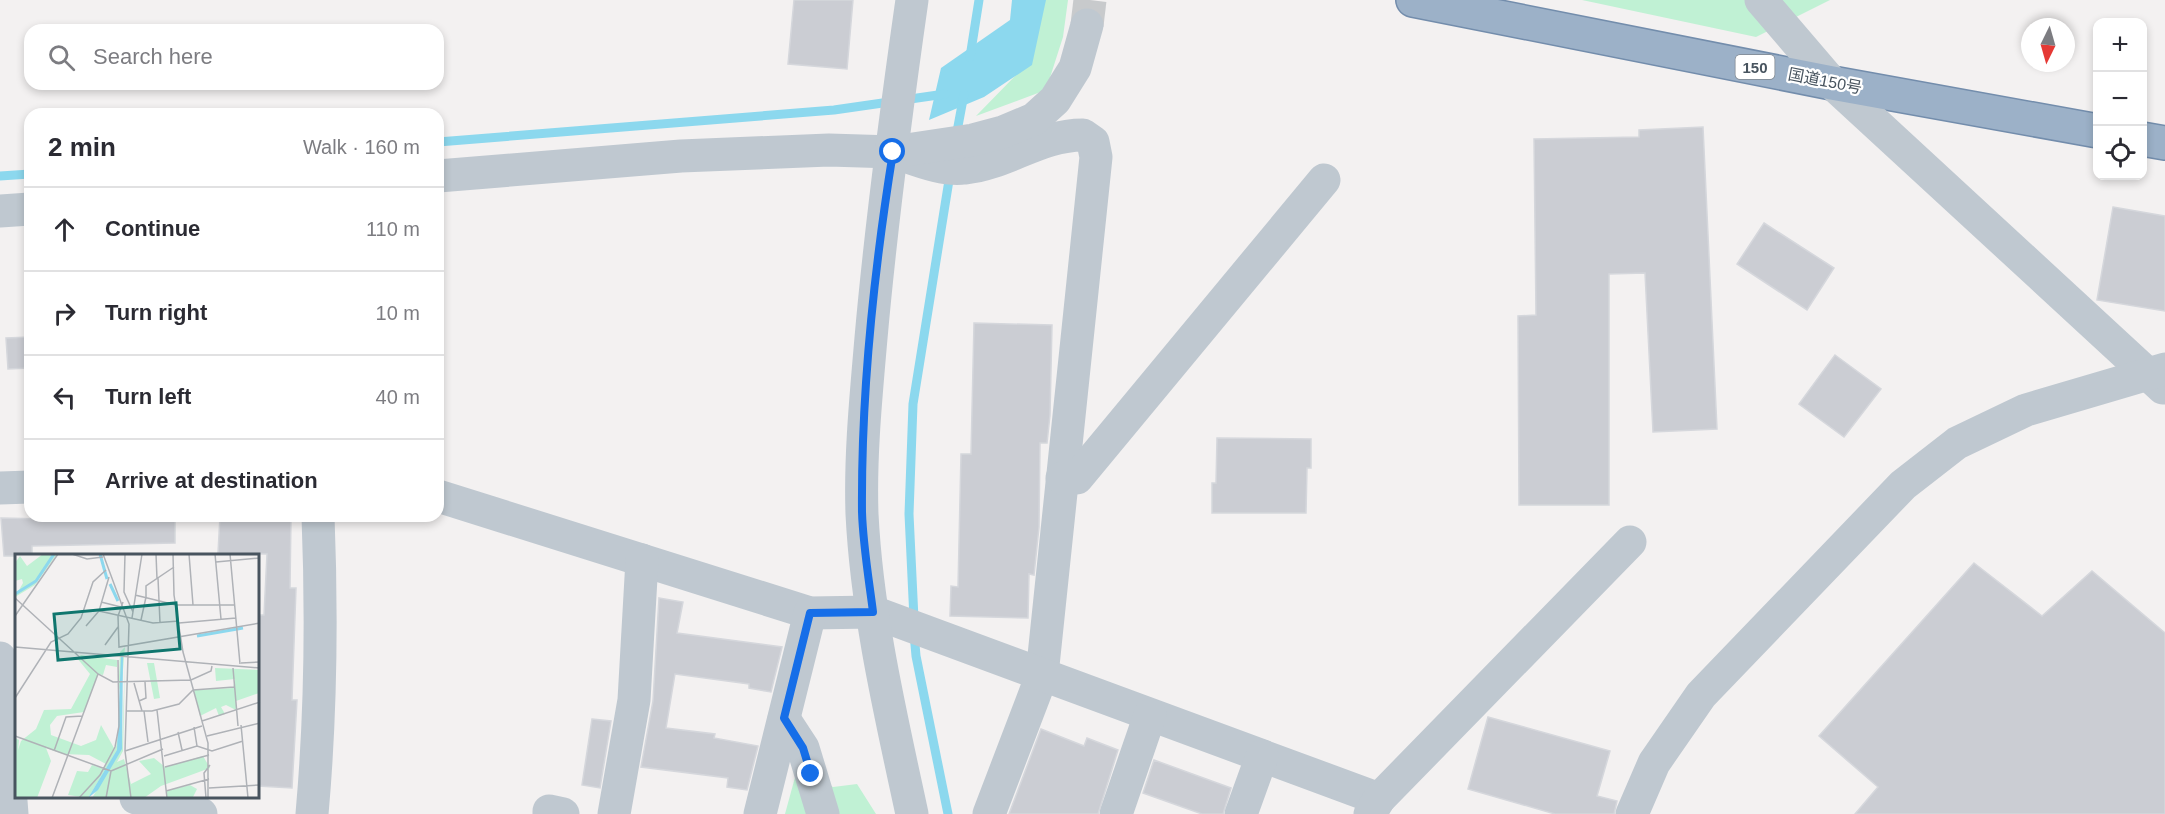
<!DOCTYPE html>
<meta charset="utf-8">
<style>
:root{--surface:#fff;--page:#f2f2f3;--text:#2b2b33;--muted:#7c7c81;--line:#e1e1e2}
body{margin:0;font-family:Arial,"Noto Sans JP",sans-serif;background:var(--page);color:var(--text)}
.controls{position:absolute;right:18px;top:18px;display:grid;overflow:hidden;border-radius:12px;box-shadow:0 3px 9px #0003}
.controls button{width:54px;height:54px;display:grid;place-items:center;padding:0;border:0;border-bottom:2px solid var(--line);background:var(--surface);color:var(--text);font:30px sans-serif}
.compass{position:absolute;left:2021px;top:18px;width:54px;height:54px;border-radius:50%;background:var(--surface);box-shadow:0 3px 9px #0003;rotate:185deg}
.stop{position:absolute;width:18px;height:18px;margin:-14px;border:4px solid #166ee8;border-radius:50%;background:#fff}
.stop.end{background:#166ee8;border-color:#fff;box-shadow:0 2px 6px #0008}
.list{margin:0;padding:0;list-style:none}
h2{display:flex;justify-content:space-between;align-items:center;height:78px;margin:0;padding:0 24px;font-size:26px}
h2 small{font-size:20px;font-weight:400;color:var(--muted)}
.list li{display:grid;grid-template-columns:39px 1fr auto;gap:18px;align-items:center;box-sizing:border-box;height:84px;padding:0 24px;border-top:2px solid var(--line)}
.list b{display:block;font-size:22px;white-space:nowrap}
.list em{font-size:20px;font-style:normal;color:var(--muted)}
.icon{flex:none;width:33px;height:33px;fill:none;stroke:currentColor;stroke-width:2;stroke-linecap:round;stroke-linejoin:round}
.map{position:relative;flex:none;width:2165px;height:814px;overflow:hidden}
.search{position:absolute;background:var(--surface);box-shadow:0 3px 9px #0003;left:24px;top:24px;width:420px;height:66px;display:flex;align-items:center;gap:15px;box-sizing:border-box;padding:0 21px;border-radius:18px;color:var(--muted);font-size:22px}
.panel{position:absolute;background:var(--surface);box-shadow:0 3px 9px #0003;left:24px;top:108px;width:420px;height:414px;border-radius:18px}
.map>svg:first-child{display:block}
.green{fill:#c0f1d4}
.water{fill:#8cd8ee}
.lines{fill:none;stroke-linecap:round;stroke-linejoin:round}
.stream{stroke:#8cd8ee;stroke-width:9}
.building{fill:#cbcdd3;stroke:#d5d7dc;stroke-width:1.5}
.minor-tunnel{stroke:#c8cacc;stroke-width:33;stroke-dasharray:33 16;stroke-linecap:butt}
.trunk-casing{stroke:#738dac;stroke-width:36}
.minor{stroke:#bfc8d0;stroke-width:33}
.tertiary{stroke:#bfc8d0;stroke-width:33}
.trunk{stroke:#9cb1c8;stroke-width:33}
.route{stroke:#166ee8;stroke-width:8}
.labels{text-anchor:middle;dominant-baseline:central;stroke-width:4.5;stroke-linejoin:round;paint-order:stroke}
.shield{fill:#fff;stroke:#7f878f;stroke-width:1.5}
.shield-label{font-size:15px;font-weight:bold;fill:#48545f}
.street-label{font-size:16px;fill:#48545f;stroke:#fff}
.inset-river{fill:none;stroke:#8cd8ee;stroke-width:3}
.inset-road{fill:none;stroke:#afb2b7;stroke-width:1.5}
.view{fill:#0f766e;fill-opacity:0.15;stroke:#0f766e;stroke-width:3}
.inset-edge{fill:none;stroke:#48545f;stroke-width:3}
</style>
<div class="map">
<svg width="2165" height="814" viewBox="0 0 2165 814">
<rect width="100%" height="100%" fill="#f3f1f1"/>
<g class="green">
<polygon points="1027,0 1068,0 1063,37 1046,90 976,116 1015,76"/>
<polygon points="1582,0 1830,0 1756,37"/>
<polygon points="803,748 811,774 833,787 857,784 876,814 785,814"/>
</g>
<polygon class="water" points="1012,0 1046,0 1032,65 984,97 929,120 941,68 1010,20"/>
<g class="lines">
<g class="stream">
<polyline points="970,57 979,0"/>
<polyline points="956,137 964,94"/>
<polyline points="438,142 834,110 945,94"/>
<polyline points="0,176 30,174"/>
<polyline points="914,619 909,514 913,404 950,174"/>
<polyline points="914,633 916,656 948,814"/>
</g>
</g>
<g class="building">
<polygon points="794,0 853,0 847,69 788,64"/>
<polygon points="1703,127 1717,429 1653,432 1645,273 1609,274 1609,505 1519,505 1518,316 1536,315 1534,139 1639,137 1639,130"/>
<polygon points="2113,207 2165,216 2165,311 2097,300"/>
<polygon points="1764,223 1834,268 1807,310 1737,264"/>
<polygon points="974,323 1052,325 1050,415 1047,443 1040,443 1039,527 1034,575 1029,574 1028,618 950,616 951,586 958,587 961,454 971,454"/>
<polygon points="30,337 30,368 8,369 6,338"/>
<polygon points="1835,355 1881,389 1844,437 1799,404"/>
<polygon points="1217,438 1311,439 1311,468 1307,468 1306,513 1212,513 1212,483 1216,483"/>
<polygon points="46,516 175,516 175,543 32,546 32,556 4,556 1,518 46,519"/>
<polygon points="220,516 291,517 290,588 296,588 292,700 297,700 292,788 258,786 258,615 264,615 267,554 218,553"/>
<polygon points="1974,563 2042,616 2092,571 2165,633 2165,814 1855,814 1878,787 1819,736"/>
<polygon points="659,598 683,602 677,633 782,647 771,692 749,688 749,684 675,674 666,728 715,734 714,738 758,746 747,790 727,787 728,778 641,767 653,701"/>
<polygon points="1488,717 1610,751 1597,796 1617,801 1614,814 1555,814 1468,789"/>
<polygon points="592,719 611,721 600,788 582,785"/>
<polygon points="1041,729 1084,746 1087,738 1118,750 1098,814 1009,814"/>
<polygon points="1154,760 1231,788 1223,814 1202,814 1143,793"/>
</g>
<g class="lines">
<polyline class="minor-tunnel" points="1087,25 1090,0"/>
<g class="trunk-casing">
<g id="trunk">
<polyline points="1413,0 1832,83 2098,131"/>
<polyline points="2142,139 2165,143"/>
</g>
</g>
<g class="minor">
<path d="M 893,152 C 915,159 941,171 965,168 C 1006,164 1040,135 1083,135 L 1093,142 L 1096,157 L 1042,675 L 989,814"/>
<polyline points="438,176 681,156 829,150 893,152 973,140 1003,132 1034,119 1055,100 1075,68 1087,25"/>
<polyline points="0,211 30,209"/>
<polyline points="1062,478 1077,478 1324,180"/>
<polyline points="0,488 30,487"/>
<polyline points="438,496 810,613 873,612 1379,799"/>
<polyline points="0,658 12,814"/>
<polyline points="784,719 803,748 823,814"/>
<polyline points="136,798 191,809 201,814"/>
<path d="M 312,814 C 321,713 322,617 318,516"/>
<polyline points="549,814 549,811 563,814"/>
<polyline points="614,814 634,700 642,560"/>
<polyline points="760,814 810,613"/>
<polyline points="1116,814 1150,715"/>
<polyline points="1241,814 1262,756"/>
<polyline points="1370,814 1379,799 1630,542"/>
</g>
<g class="tertiary">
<path d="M 912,0 C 896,112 881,225 871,338 C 866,396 860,456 862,514 C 867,615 891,716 912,814"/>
<polyline points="1761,0 1832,83 2163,388"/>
<polyline points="1632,814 1654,763 1701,695 1903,485 1957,443 2026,410 2165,369"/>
</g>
<use href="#trunk" class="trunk"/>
</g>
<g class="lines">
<path class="route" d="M 811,774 L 803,748 L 784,718 L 810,613 L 873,612 C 869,580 863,545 862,512 C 861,392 874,270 893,152"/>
</g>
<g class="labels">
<rect class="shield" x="1735.5" y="55" width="39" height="24" rx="4.5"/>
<g class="shield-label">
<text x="1755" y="67">150</text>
</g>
<g class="street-label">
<text transform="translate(1825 81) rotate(11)">国道150号</text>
</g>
</g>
<g transform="translate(15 554)">
<rect width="244" height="244" fill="#f3f1f1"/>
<path d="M 28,0 L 42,0 L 20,31 L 0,43 L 8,29 L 7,25 L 0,27 L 0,9 L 5,2 L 12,12 ZM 110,93 L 107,127 L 103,140 L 106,170 L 102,197 L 73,244 L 53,241 L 62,217 L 73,218 L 77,211 L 89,215 L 91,210 L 74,201 L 48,200 L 31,194 L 36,207 L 22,244 L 0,244 L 0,184 L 4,186 L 3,196 L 6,187 L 21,175 L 29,156 L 56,155 L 75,120 L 62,104 L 66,101 L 102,106 L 102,113 L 91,111 L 88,121 L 83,120 L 69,158 L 42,162 L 35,171 L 36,181 L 66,192 L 81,186 L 86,171 L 99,194 L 96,201 L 101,193 L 105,171 L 103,144 L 105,98 ZM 110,107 L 108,197 L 102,208 L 109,205 L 116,230 L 136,220 L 124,207 L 139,204 L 150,213 L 188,202 L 195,214 L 146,232 L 129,244 L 77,244 L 107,194 ZM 132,109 L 139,109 L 145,144 L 139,145 ZM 200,114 L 244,116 L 244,139 L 221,147 L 221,156 L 211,151 L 206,153 L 210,160 L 204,162 L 201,154 L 185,162 L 179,136 L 218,134 L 220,125 L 201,127 ZM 175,231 L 182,235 L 178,243 L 152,244 L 151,237 Z" fill="#c0f1d4"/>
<path d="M 112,93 L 108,99 L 107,195 L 83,236 L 73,244 L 102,196 L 106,102 Z" fill="#8cd8ee"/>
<path class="inset-river" d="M 85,0 L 92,25M 95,30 L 103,47M 0,40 L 21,27 L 39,0M 182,82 L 228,74"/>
<path class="inset-road" d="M 57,0 L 72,5 L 88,3M 88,0 L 114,70 L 110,197 L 116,244M 110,0 L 109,38 L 118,58M 141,0 L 142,25M 158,0 L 159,41 L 168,98 L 193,189 L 193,244M 174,0 L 178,51M 200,0 L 206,65M 215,0 L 225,110M 201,8 L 245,4M 143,24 L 145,69M 120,41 L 161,51M 131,43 L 131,32 L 159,13M 0,44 L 83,120 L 98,128 L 176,126 L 196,117 L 197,112M 86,48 L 106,53M 108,48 L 103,62 L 104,93 L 245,69M 161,51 L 220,51M 84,57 L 138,69 L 164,67M 0,62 L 43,0M 117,64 L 127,0M 126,66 L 131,43M 164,69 L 221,64M 71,72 L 84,57 L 94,23M 90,91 L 103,73M 0,93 L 245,114M 226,109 L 245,108M 218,114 L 223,172M 119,129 L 127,157M 0,144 L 36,88 L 53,80 L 66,64 L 78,28 L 91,16M 124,147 L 131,144 L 130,128M 142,156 L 152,244M 112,157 L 137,157 L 164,150 L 178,136 L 219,133M 129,157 L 133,188M 187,167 L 245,148M 226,171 L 233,244M 179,173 L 182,192M 163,178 L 167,196M 0,182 L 96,217M 192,182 L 245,169M 39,197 L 51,163 L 67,162M 110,197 L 187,172M 149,202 L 182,192 L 197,197 L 228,187M 150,213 L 194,201M 96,217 L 148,195M 194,234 L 245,231M 151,237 L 194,225M 37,244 L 83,120M 64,244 L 85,221 L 100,193 L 104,172 L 103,106M 91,244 L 96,217M 191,244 L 189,219 L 195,211"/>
<path class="view" d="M 161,49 L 165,95 L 43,106 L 39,60 Z"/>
<rect width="244" height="244" class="inset-edge"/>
</g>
</svg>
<div class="controls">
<button>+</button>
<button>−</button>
<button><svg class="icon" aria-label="locate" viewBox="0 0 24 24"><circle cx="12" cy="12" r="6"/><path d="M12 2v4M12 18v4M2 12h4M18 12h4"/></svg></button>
</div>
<svg class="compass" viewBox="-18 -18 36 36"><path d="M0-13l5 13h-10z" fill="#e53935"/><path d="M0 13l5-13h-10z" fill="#7c7c81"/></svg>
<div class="stop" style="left:893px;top:152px"></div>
<div class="stop end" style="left:811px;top:774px"></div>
<div class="search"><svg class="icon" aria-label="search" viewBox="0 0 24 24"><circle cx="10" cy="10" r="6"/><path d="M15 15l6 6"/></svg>Search here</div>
<section class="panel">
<h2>2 min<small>Walk · 160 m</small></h2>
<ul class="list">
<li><svg class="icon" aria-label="ahead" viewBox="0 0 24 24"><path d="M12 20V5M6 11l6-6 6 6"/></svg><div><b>Continue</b></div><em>110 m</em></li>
<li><svg class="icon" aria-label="right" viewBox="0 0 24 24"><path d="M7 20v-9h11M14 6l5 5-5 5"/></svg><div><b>Turn right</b></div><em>10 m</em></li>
<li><svg class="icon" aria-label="left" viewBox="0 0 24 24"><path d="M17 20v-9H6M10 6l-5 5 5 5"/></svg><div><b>Turn left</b></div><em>40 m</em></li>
<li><svg class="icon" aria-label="arrive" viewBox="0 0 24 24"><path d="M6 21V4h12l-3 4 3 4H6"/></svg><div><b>Arrive at destination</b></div></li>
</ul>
</section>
</div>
